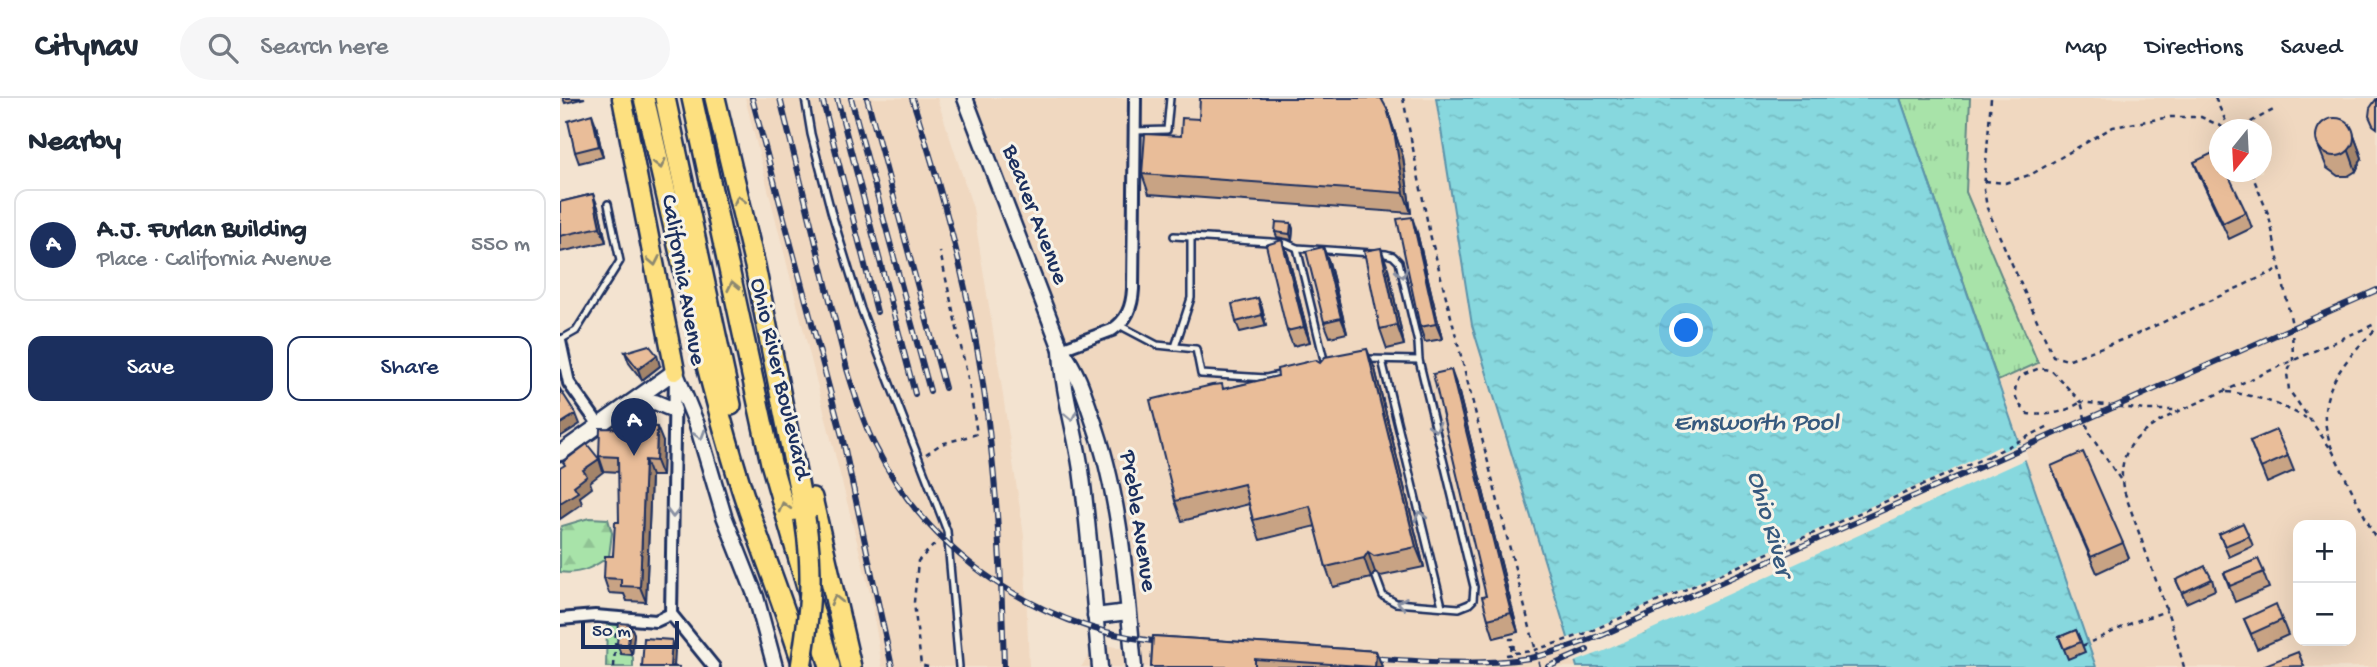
<!DOCTYPE html>
<meta charset="utf-8">
<style>
:root{--surface:#fff;--page:#f6f6f7;--text:#1f2937;--muted:#747a83;--line:#e0e1e3;--accent:#1b2f5e}
body{margin:0;font-family:"Gochi Hand",sans-serif;background:var(--page);color:var(--text)}
.controls{position:absolute;right:21px;bottom:21px;display:grid;overflow:hidden;border-radius:14px;box-shadow:0 7px 28px #0002}
.controls button{width:63px;height:63px;display:grid;place-items:center;padding:0;border:0;border-bottom:2px solid var(--line);background:var(--surface);color:var(--text);font:35px sans-serif}
.compass{position:absolute;left:1649px;top:21px;width:63px;height:63px;border-radius:50%;background:var(--surface);box-shadow:0 7px 28px #0002;rotate:198deg}
.scale{position:absolute;left:21px;bottom:18px;width:98px;box-sizing:border-box;padding-left:7px;border:4px solid #1b2f5e;border-top:0;font-size:19px;line-height:24px;white-space:nowrap;color:#1b2f5e;-webkit-text-stroke:5px #f7f3e8;paint-order:stroke}
.you{position:absolute;left:1127px;top:233px;width:24px;height:24px;margin:-18px;border:5px solid #fff;border-radius:50%;background:#1a73e8;box-shadow:0 0 0 10px #1a73e833}
.badge{display:grid;place-items:center;width:46px;height:46px;border-radius:50%;background:var(--accent);color:#fff;font-size:23px;font-weight:700}
.pin{position:absolute;translate:-50% -58px;filter:drop-shadow(0 2px 4px #0008)}
.pin::after{content:'';position:absolute;top:37px;width:24px;height:21px;background:inherit;clip-path:polygon(0 0,100% 0,50% 100%)}
.list{margin:0;padding:0;list-style:none}
h2{display:flex;justify-content:space-between;align-items:center;height:91px;margin:0;padding:0 28px;font-size:30px}
h2 small{font-size:23px;font-weight:400;color:var(--muted)}
.list li{display:grid;grid-template-columns:46px 1fr auto;gap:21px;align-items:center;box-sizing:border-box;height:112px;margin:0 14px 14px;padding:0 14px;border:2px solid var(--line);border-radius:14px}
.list b{display:block;font-size:26px;white-space:nowrap}
.list p{margin:0;font-size:23px;white-space:nowrap;color:var(--muted)}
.list em{font-size:23px;font-style:normal;color:var(--muted)}
.actions{display:flex;gap:14px;padding:21px 28px}
.actions a{flex:1;padding:16px 0;border:2px solid var(--accent);border-radius:14px;text-align:center;font-size:24px;color:var(--accent)}
.actions .main{background:var(--accent);color:#fff}
.icon{flex:none;width:38px;height:38px;fill:none;stroke:currentColor;stroke-width:2;stroke-linecap:round;stroke-linejoin:round}
.map{position:relative;flex:none;width:1817px;height:569px;overflow:hidden}
header{display:flex;align-items:center;gap:42px;box-sizing:border-box;height:98px;padding:0 35px;background:var(--surface);border-bottom:2px solid var(--line)}
header strong{font-size:33px}
nav{display:flex;gap:38px;margin-inline-start:auto;font-size:24px}
.search{width:490px;height:63px;background:var(--page);display:flex;align-items:center;gap:18px;box-sizing:border-box;padding:0 24px;border-radius:38px;color:var(--muted);font-size:26px}
main{display:flex}
aside{flex:1;background:var(--surface)}
.map>svg:first-child{display:block}
.built{fill:#f0d8c0;fill-rule:evenodd}
.grass{fill:url(#grass-tufts);stroke:#628984;stroke-width:2}
.forest{fill:url(#forest-firs);stroke:#628984;stroke-width:2}
.water{fill:url(#water-ripples);stroke:#5c94ab;stroke-width:2}
.pier{fill:#f3e3d0}
.lines{fill:none;stroke-linecap:round;stroke-linejoin:round}
.service-casing{stroke:#1b2f5e;stroke-width:10}
.minor-casing{stroke:#1b2f5e;stroke-width:16}
.tertiary-casing{stroke:#1b2f5e;stroke-width:19}
.primary-casing{stroke:#1b2f5e;stroke-width:23}
.motorway-casing{stroke:#1b2f5e;stroke-width:24}
.path{stroke:#1b2f5e;stroke-width:2.5;stroke-dasharray:5 5;stroke-linecap:butt}
.service{stroke:#f7f3e8;stroke-width:5}
.minor{stroke:#f7f3e8;stroke-width:10}
.tertiary{stroke:#f7f3e8;stroke-width:14}
.primary{stroke:#fde080;stroke-width:18}
.motorway{stroke:#fde080;stroke-width:19}
.rail-casing{stroke:#1b2f5e;stroke-width:6}
.rail{stroke:#f7f3e8;stroke-width:3.5;stroke-dasharray:10;stroke-linecap:butt}
.motorway-bridge-casing{stroke:#1b2f5e;stroke-width:24;stroke-linecap:butt}
.path-bridge{stroke:#1b2f5e;stroke-width:2.5;stroke-dasharray:5 5;stroke-linecap:butt}
.motorway-bridge{stroke:#fde080;stroke-width:19}
.wall{fill:#c8a384;stroke:#1b2f5e;stroke-width:2}
.shaded-wall{fill:#a3846b;stroke:#1b2f5e;stroke-width:2}
.building{fill:#e9bd99;stroke:#1b2f5e;stroke-width:2}
.oneway{stroke:#8c886f}
.oneway2{stroke:#8991a3}
.labels{text-anchor:middle;dominant-baseline:central;stroke-width:6;stroke-linejoin:round;paint-order:stroke}
.street-label{font-size:24px;fill:#1b2f5e;stroke:#f7f3e8}
.water-label{font-size:26px;font-style:italic;fill:#36597e;stroke:#f7f3e8}
</style>
<header>
<strong>Citynav</strong>
<div class="search"><svg class="icon" aria-label="search" viewBox="0 0 24 24"><circle cx="10" cy="10" r="6"/><path d="M15 15l6 6"/></svg>Search here</div>
<nav><a>Map</a><a>Directions</a><a>Saved</a></nav>
</header>
<main>
<aside>
<h2>Nearby<small></small></h2>
<ul class="list">
<li><span class="badge">A</span><div><b>A.J. Furlan Building</b><p>Place · California Avenue</p></div><em>550 m</em></li>
</ul>
<div class="actions"><a class="main">Save</a><a>Share</a></div>
</aside>
<div class="map">
<svg width="1817" height="569" viewBox="0 0 1817 569">
<defs>
<pattern id="grass-tufts" width="24" height="20" patternUnits="userSpaceOnUse" patternTransform="scale(1.75)"><rect width="24" height="20" fill="#a8e3a9"/><path d="M3 7l-1-3M5 7V3M7 7l1-3M15 17l-1-3M17 17v-4M19 17l1-3" fill="none" stroke="#90c394"/></pattern>
<pattern id="forest-firs" width="22" height="20" patternUnits="userSpaceOnUse" patternTransform="scale(1.75)"><rect width="22" height="20" fill="#a8e3a9"/><path d="M5 1l3.5 6h-7zM16 11l3.5 6h-7z" fill="#90c394"/></pattern>
<pattern id="water-ripples" width="26" height="14" patternUnits="userSpaceOnUse" patternTransform="scale(1.75)"><rect width="26" height="14" fill="#87d8de"/><path d="M2 4q2-2 4 0t4 0M15 11q2-2 4 0t4 0" fill="none" stroke="#74bac1"/></pattern>
</defs>
<rect width="100%" height="100%" fill="#f3e3d0"/>
<filter id="ink" filterUnits="userSpaceOnUse"><feTurbulence type="fractalNoise" baseFrequency=".0143" numOctaves="2"/><feDisplacementMap in="SourceGraphic" scale="14" xChannelSelector="R" yChannelSelector="G"/><feConvolveMatrix kernelMatrix="1 2 1 2 8 2 1 2 1" color-interpolation-filters="sRGB"/></filter>
<g filter="url(#ink)">
<g class="built">
<polygon points="185,0 377,0 413,110 438,264 464,438 469,569 322,569 311,499"/>
<polygon points="405,0 876,0 912,227 1017,569 521,569 538,545 572,553 555,395"/>
<path d="M 1410,0 L 1817,0 L 1817,569 L 1536,569 L 1438,283 L 1478,265 L 1406,94 ZM 1660,32 L 1702,32 L 1702,74 L 1660,74 ZM 1738,427 L 1791,427 L 1791,543 L 1738,543 Z"/>
</g>
<polygon class="grass" points="1340,0 1410,0 1406,94 1478,265 1438,283"/>
<g class="forest">
<path d="M 29,420 L 48,421 L 52,435 L 49,458 C 34,470 18,477 0,474 L 0,434 L 2,428 Z"/>
<polygon points="47,526 60,527 73,560 73,569 46,569"/>
</g>
<polygon class="water" points="876,0 1340,0 1536,569 1017,569 912,227"/>
<polygon class="pier" points="1463,344 1468,360 1044,553 1012,565 1005,541 1023,535 1384,376 1440,348 1443,353"/>
<g class="lines">
<g class="service-casing">
<g id="service">
<polyline points="245,0 251,36 271,113 301,211 387,433 399,569"/>
<polyline points="575,33 607,32 610,0"/>
<polyline points="614,138 726,145 737,150 826,156 833,158 839,164 858,245 859,262 914,489 913,502 909,506 899,510 836,505 823,498 816,479"/>
<polyline points="737,150 765,266"/>
<polyline points="559,227 597,247 636,251 641,276 706,280 724,276"/>
<polyline points="0,242 16,233 60,163 48,106"/>
<polyline points="615,249 631,200 631,139"/>
<polyline points="806,261 859,262"/>
<polyline points="822,262 882,508"/>
</g>
</g>
<g class="minor-casing">
<g id="minor">
<polyline points="0,243 9,285 39,327"/>
<path d="M 501,251 L 552,232 C 567,222 572,209 573,191 L 575,0"/>
<polyline points="115,276 111,516 154,569"/>
<polyline points="0,521 35,518 96,523 111,516"/>
</g>
</g>
<g class="tertiary-casing">
<g id="tertiary">
<path d="M 405,0 L 501,251 C 518,275 523,292 532,319 C 561,399 566,485 574,569"/>
<path d="M 501,251 C 502,292 515,331 521,372 C 530,437 534,504 540,569"/>
<polyline points="71,307 95,304 114,312"/>
<polyline points="0,355 115,273 137,327 164,418 196,499 215,569"/>
<polyline points="535,518 568,514"/>
</g>
</g>
<g class="primary-casing">
<polyline id="primary" points="62,0 115,273"/>
</g>
<g class="motorway-casing">
<g id="motorway">
<path d="M 84,0 C 115,131 142,264 182,392 C 201,451 225,508 243,568"/>
<polyline points="105,0 171,307"/>
<polyline points="132,0 211,365 270,569"/>
<polyline points="155,0 195,168 245,420"/>
<polyline points="252,400 291,569"/>
</g>
</g>
<g class="path">
<polyline points="843,0 869,132 980,569"/>
<polyline points="1431,0 1424,91 1427,110 1493,258 1507,262 1575,237 1721,170"/>
<polyline points="1655,0 1670,32"/>
<polyline points="1685,32 1689,25 1717,10"/>
<polyline points="1691,74 1709,118 1732,227 1733,263 1727,275 1729,292 1773,354 1817,443"/>
<polyline points="1425,83 1445,85 1472,76 1553,29 1610,19 1641,19 1669,32"/>
<path d="M 1667,294 C 1696,297 1720,306 1746,320"/>
<path d="M 1772,351 C 1768,339 1764,326 1765,313 C 1767,281 1795,251 1817,230"/>
<polyline points="366,356 381,346 417,336 409,285 380,154"/>
<polyline points="1429,358 1489,328"/>
<path d="M 1560,381 L 1529,335 L 1521,304 C 1504,315 1488,318 1468,316 C 1455,303 1451,295 1460,278 L 1480,270 L 1492,273 L 1521,304 L 1585,312 L 1619,312"/>
<polyline points="1522,548 1576,523 1607,513"/>
<polyline points="946,557 952,556 950,541 953,541 954,555"/>
<polyline points="54,569 56,530"/>
<polyline points="368,569 361,567 354,504 358,463 378,443"/>
<path d="M 1624,569 L 1613,530 L 1563,390 C 1556,348 1583,332 1615,315 L 1817,225"/>
</g>
<use href="#service" class="service"/>
<use href="#minor" class="minor"/>
<use href="#tertiary" class="tertiary"/>
<use href="#primary" class="primary"/>
<use href="#motorway" class="motorway"/>
<g class="rail-casing">
<g id="rail">
<polyline points="192,0 282,338 332,569"/>
<path d="M 220,0 L 287,271 C 295,296 302,322 314,346 C 371,461 487,536 613,545"/>
<polyline points="262,0 317,214"/>
<polyline points="277,0 355,296"/>
<polyline points="291,0 370,293"/>
<polyline points="307,0 385,290"/>
<path d="M 352,0 C 388,111 418,225 430,341 C 439,417 442,493 444,569"/>
<polyline points="1040,538 1817,192"/>
<path d="M 798,559 C 855,563 914,569 970,560 C 997,555 1022,544 1047,535"/>
<polyline points="988,569 1027,552"/>
</g>
</g>
<use href="#rail" class="rail"/>
<g class="motorway-bridge-casing">
<path id="motorway-bridge" d="M 241,569 C 250,514 254,476 245,420"/>
</g>
<polyline class="path-bridge" points="954,555 972,553 1024,536 1429,358"/>
<use href="#motorway-bridge" class="motorway-bridge"/>
</g>
<g class="wall">
<polygon points="3,0 25,0 5,5"/>
<polygon points="827,11 843,59 851,115 589,96 582,76 621,38"/>
<polygon points="36,27 43,59 19,65 15,54"/>
<polygon points="1790,27 1802,60 1796,73 1788,78 1778,78 1767,70 1759,50"/>
<polygon points="1634,64 1686,114 1692,130 1669,141 1640,79"/>
<polygon points="33,96 39,112 46,144 0,154 0,104"/>
<polygon points="731,125 733,131 732,142 717,139 715,134"/>
<polygon points="857,134 882,241 865,244 860,229"/>
<polygon points="722,142 728,157 750,244 733,248 727,233"/>
<polygon points="763,149 769,164 787,235 770,239 764,224"/>
<polygon points="828,170 844,247 827,251 820,231"/>
<polygon points="698,200 702,210 706,228 680,234 676,224"/>
<polygon points="65,254 100,268 82,282 69,265"/>
<polygon points="760,265 815,271 864,469 821,478 815,474 811,480 773,489 766,469 756,428 700,442 693,422 689,406 622,423 615,403 664,291 718,278"/>
<polygon points="898,291 958,534 934,540 928,521 926,498"/>
<polygon points="1690,343 1728,358 1734,373 1707,385"/>
<polygon points="103,344 102,378 91,378 86,504 67,503 64,496 49,495 44,480 53,458 59,424 59,374 44,373 39,358"/>
<polygon points="1491,368 1563,445 1569,460 1537,475 1497,383"/>
<polygon points="1659,436 1689,438 1693,448 1669,459"/>
<polygon points="1698,461 1709,490 1675,504 1664,475"/>
<polygon points="1652,481 1655,492 1626,505 1616,482"/>
<polygon points="1684,521 1722,522 1728,537 1697,551"/>
<polygon points="70,526 74,536 72,557 61,556 57,546"/>
<polygon points="1516,532 1525,554 1508,561 1499,539"/>
<polygon points="593,538 816,553 822,569 591,569"/>
</g>
<g class="shaded-wall">
<polygon points="827,11 843,59 851,115 844,95"/>
<polygon points="32,16 36,27 43,59 39,48"/>
<polygon points="1790,27 1802,60 1796,73 1789,53"/>
<polygon points="33,96 39,112 46,144 40,129"/>
<polygon points="852,119 857,134 882,241 876,226"/>
<polygon points="731,125 733,131 732,142 730,136"/>
<polygon points="722,142 728,157 750,244 744,229"/>
<polygon points="763,149 769,164 787,235 781,220"/>
<polygon points="821,150 828,170 844,247 837,227"/>
<polygon points="698,200 702,210 706,228 702,217"/>
<polygon points="807,251 815,271 864,469 856,449"/>
<polygon points="97,257 100,268 82,282 78,271"/>
<polygon points="891,272 898,291 958,534 951,515"/>
<polygon points="16,316 20,326 0,339 0,326"/>
<polygon points="97,329 103,344 102,378 96,363"/>
<polygon points="39,361 43,374 30,384 32,390 20,399 22,406 0,421 0,405 14,388 23,372"/>
<polygon points="85,362 91,378 86,504 80,489"/>
<polygon points="808,454 815,474 811,480 804,460"/>
<polygon points="70,526 74,536 72,557 68,547"/>
<polygon points="112,542 115,553 114,569 110,569"/>
<polygon points="816,553 822,569 815,569"/>
</g>
<g class="building">
<polygon points="640,0 821,0 827,11 835,39 844,95 582,76 585,36 621,38 622,20 639,21"/>
<polygon points="1817,0 1817,30 1813,27 1809,18 1810,10"/>
<polygon points="32,16 39,48 15,54 8,23"/>
<circle cx="1775" cy="39" r="19"/>
<polygon points="1657,53 1660,58 1660,74 1667,74 1686,114 1663,125 1634,64"/>
<polygon points="33,96 40,129 0,138 0,104"/>
<polygon points="852,119 876,226 860,229 837,121"/>
<polygon points="716,124 731,125 730,136 715,134"/>
<polygon points="722,142 744,229 727,233 706,147"/>
<polygon points="763,149 781,220 764,224 746,153"/>
<polygon points="821,150 837,227 820,231 804,153"/>
<polygon points="698,200 702,217 676,224 672,206"/>
<polygon points="89,247 97,257 78,271 65,254"/>
<polygon points="807,251 856,449 814,458 808,454 804,460 766,469 750,408 693,422 684,386 615,403 590,302 652,287 662,286 663,291 718,278 717,271 755,262 760,265 765,259"/>
<polygon points="891,272 951,515 928,521 922,499 926,498 873,276"/>
<polygon points="0,291 16,316 0,326"/>
<polygon points="83,328 97,329 96,363 85,362 80,489 61,488 61,481 44,480 45,458 53,458 55,424 59,424 58,359 39,358 40,330 83,331"/>
<polygon points="1716,332 1728,358 1701,370 1690,343"/>
<polygon points="27,346 39,361 23,372 27,378 14,388 18,394 0,405 0,370 5,367 3,364"/>
<polygon points="1523,354 1563,445 1531,459 1491,368"/>
<polygon points="1683,425 1689,438 1665,448 1659,436"/>
<polygon points="1698,461 1704,474 1670,488 1664,475"/>
<polygon points="1645,468 1652,481 1622,495 1616,482"/>
<polygon points="1716,506 1722,522 1691,536 1684,521"/>
<polygon points="59,525 70,526 68,547 57,546"/>
<polygon points="1516,532 1521,544 1504,551 1499,539"/>
<polygon points="593,538 816,553 815,569 695,561 695,569 591,569"/>
<polygon points="84,540 112,542 110,568 120,569 82,569"/>
<polygon points="1738,554 1744,568 1706,569 1705,567"/>
</g>
<defs><path id="oneway-chevron" d="M-2-3.5L2.5 0L-2 3.5" fill="none" stroke-width="1.6" stroke-linecap="round" stroke-linejoin="round" transform="scale(1.75)"/></defs>
<g class="oneway">
<use href="#oneway-chevron" transform="translate(100 66) rotate(77)"/>
<use href="#oneway-chevron" transform="translate(179 102) rotate(-103)"/>
<use href="#oneway-chevron" transform="translate(94 163) rotate(79)"/>
<use href="#oneway-chevron" transform="translate(173 188) rotate(-102)"/>
<use href="#oneway-chevron" transform="translate(224 409) rotate(-106)"/>
<use href="#oneway-chevron" transform="translate(276 502) rotate(-103)"/>
</g>
<g class="oneway2">
<use href="#oneway-chevron" transform="translate(842 175) rotate(75)"/>
<use href="#oneway-chevron" transform="translate(511 318) rotate(78)"/>
<use href="#oneway-chevron" transform="translate(875 329) rotate(76)"/>
<use href="#oneway-chevron" transform="translate(140 337) rotate(73)"/>
<use href="#oneway-chevron" transform="translate(113 415) rotate(91)"/>
<use href="#oneway-chevron" transform="translate(860 418) rotate(-104)"/>
<use href="#oneway-chevron" transform="translate(842 505) rotate(-172)"/>
</g>
</g>
<g class="labels">
<g class="street-label">
<text transform="translate(474 117) rotate(69)">Beaver Avenue</text>
<text transform="translate(122 182) rotate(80)">California Avenue</text>
<text transform="translate(219 281) rotate(77)">Ohio River Boulevard</text>
<text transform="translate(577 423) rotate(81)">Preble Avenue</text>
</g>
<g class="water-label">
<text x="1196" y="326">Emsworth Pool</text>
<text transform="translate(1208 426) rotate(74)">Ohio River</text>
</g>
</g>
</svg>
<div class="controls">
<button>+</button>
<button>−</button>
</div>
<svg class="compass" viewBox="-18 -18 36 36"><path d="M0-13l5 13h-10z" fill="#e53935"/><path d="M0 13l5-13h-10z" fill="#747a83"/></svg>
<div class="scale">50 m</div>
<div class="you"></div>
<div class="pin badge" style="left:74px;top:358px">A</div>
</div>
</main>
